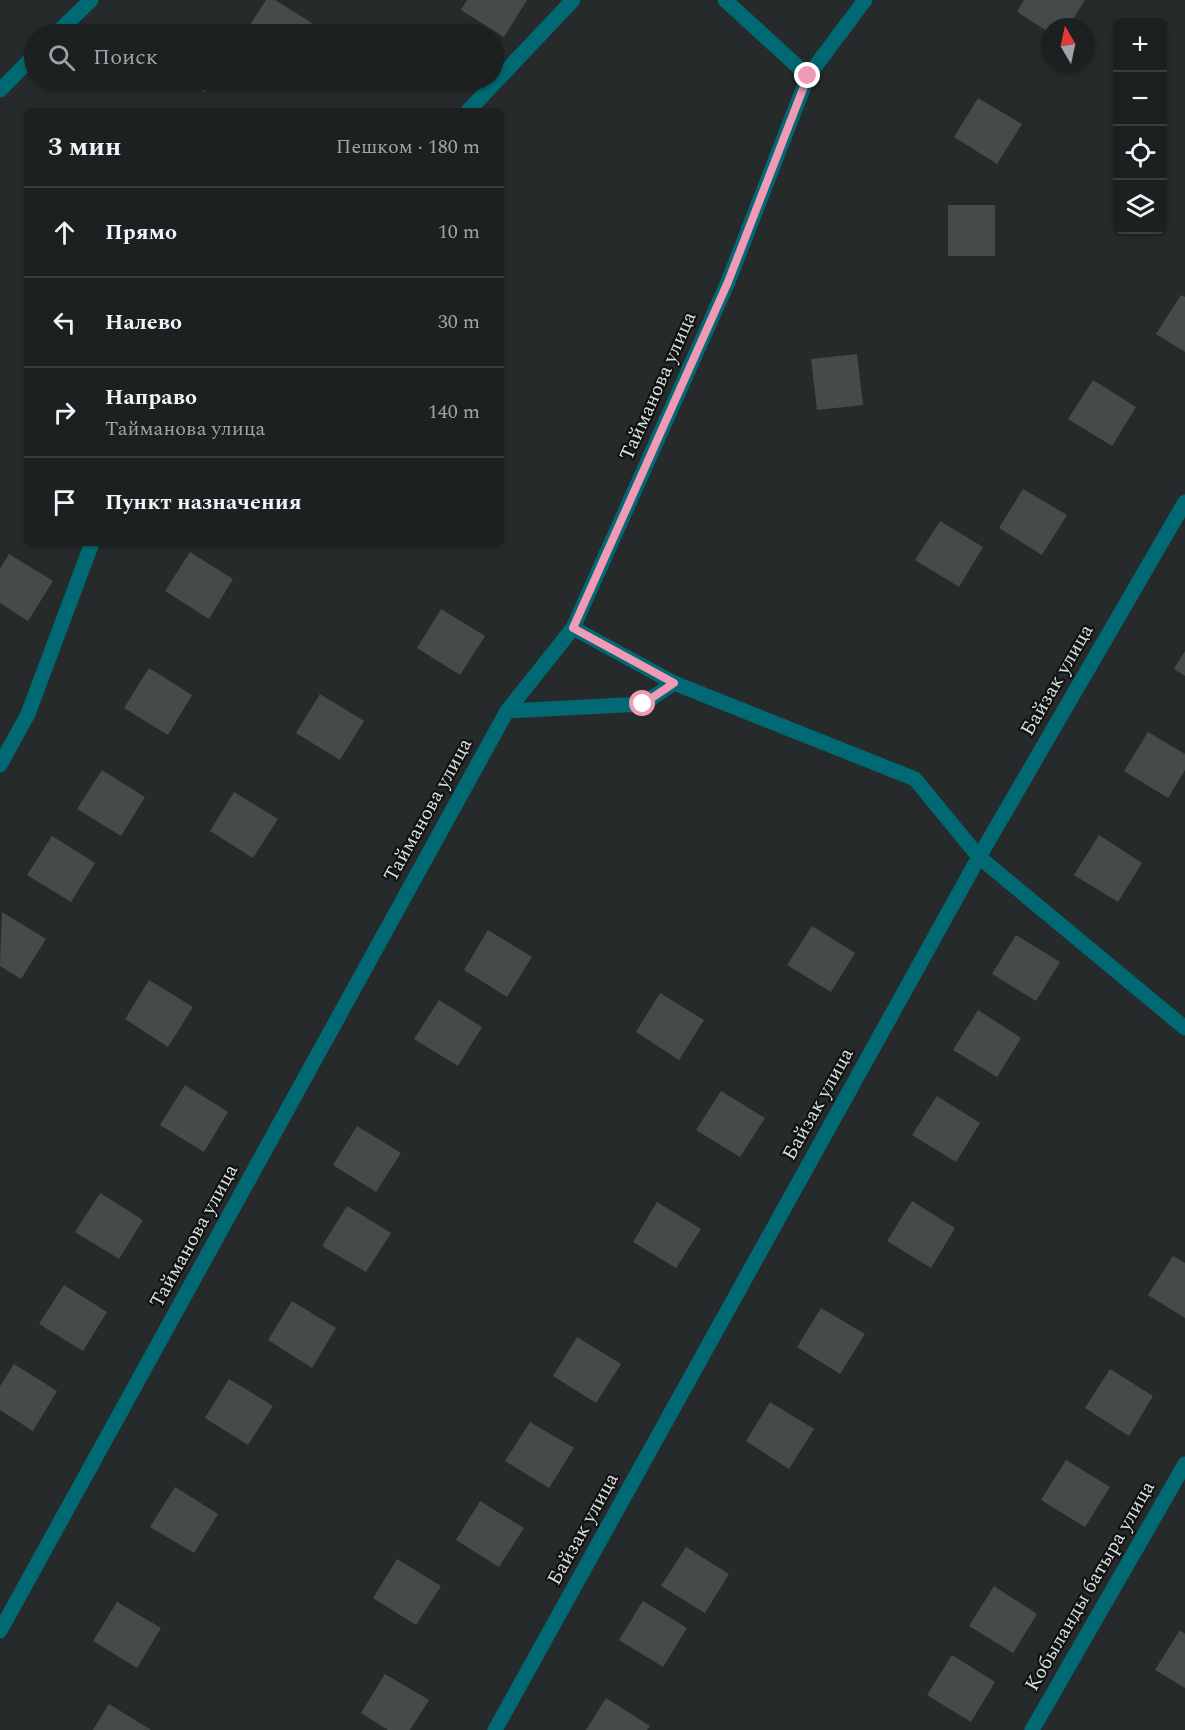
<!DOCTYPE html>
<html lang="ru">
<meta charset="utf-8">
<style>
:root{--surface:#1c2020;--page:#252829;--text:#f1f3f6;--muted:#a0a3a5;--line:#3a3e3e}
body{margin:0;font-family:Spectral,serif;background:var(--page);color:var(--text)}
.controls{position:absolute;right:18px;top:18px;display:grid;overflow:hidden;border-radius:9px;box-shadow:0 2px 4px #0004}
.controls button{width:54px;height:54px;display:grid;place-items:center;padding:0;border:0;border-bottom:2px solid var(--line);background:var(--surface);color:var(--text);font:30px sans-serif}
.compass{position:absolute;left:1041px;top:18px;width:54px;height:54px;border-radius:50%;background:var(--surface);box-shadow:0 2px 4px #0004;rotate:351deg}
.stop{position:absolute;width:18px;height:18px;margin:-14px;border:4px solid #f09ab6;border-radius:50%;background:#fff}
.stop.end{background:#f09ab6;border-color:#fff;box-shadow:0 2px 6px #0008}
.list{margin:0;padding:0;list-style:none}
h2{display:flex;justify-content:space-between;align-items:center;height:78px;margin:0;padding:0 24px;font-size:26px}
h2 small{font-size:20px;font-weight:400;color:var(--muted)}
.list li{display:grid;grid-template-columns:39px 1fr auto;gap:18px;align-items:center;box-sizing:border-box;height:90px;padding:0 24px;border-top:2px solid var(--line)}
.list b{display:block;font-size:22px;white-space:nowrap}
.list p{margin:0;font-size:20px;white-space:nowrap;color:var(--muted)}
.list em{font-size:20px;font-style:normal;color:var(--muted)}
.icon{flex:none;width:33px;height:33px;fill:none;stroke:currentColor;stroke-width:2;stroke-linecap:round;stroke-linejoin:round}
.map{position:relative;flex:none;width:1185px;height:1730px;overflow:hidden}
.search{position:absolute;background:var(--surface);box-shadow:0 2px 4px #0004;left:24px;top:24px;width:480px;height:66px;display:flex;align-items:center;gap:15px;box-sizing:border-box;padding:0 21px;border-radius:33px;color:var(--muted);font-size:22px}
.panel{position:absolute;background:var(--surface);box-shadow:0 2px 4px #0004;left:24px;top:108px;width:480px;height:438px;border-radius:9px}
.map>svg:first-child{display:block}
.building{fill:#454a4a}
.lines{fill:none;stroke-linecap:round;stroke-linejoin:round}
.lane{stroke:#006973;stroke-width:15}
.street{stroke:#006973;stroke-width:15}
.route{stroke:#f09ab6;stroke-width:8}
.labels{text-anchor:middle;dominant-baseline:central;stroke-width:4.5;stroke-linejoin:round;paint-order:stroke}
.street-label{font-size:20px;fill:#dee1e1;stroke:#101212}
</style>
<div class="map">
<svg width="1185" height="1730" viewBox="0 0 1185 1730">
<rect width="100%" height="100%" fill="#262a2b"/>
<g class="building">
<polygon points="266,0 275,0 312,23 305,34 244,34"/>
<polygon points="467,0 527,0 504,37 461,10"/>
<polygon points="1024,0 1085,0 1068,27 1050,27 1050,33 1017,12"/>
<polygon points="184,26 198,34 179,34"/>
<polygon points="183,80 212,80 204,92"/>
<polygon points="978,98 1022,124 997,164 954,137"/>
<rect x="948" y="205" width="47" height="51"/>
<polygon points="1181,295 1185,297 1185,352 1156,334"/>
<polygon points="857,354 863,405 817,410 811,359"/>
<polygon points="1093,380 1136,407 1112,446 1068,419"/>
<polygon points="1023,489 1067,515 1042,555 999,528"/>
<polygon points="940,521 983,547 959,587 915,560"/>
<polygon points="190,552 233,579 209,619 165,591"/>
<polygon points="9,554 53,581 28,621 0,603 0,569"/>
<polygon points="441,609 485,636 460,675 417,648"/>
<polygon points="1185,651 1185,676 1174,669"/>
<polygon points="149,668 192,695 168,735 124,708"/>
<polygon points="320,694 364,721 340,760 296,733"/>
<polygon points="1148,732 1185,754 1185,770 1168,798 1124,771"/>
<polygon points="102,770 145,797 121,836 77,809"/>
<polygon points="234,792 278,819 253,858 210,831"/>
<polygon points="1099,835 1142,863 1118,902 1074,875"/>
<polygon points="52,836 95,863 71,902 27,875"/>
<polygon points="2,912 46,939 21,979 0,966"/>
<polygon points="812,926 855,953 831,992 787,965"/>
<polygon points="488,930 532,957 507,997 464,970"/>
<polygon points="1016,935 1060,962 1036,1001 992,974"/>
<polygon points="149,980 193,1007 168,1047 125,1019"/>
<polygon points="660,993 704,1020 679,1060 636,1032"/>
<polygon points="439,1000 482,1027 458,1066 414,1039"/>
<polygon points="978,1010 1021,1038 997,1077 953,1050"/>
<polygon points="185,1085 228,1112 204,1152 160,1125"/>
<polygon points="721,1091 765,1118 740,1157 696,1130"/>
<polygon points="937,1096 980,1123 956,1162 912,1135"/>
<polygon points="357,1126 401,1153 376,1192 333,1165"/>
<polygon points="100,1193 143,1220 119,1259 75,1232"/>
<polygon points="912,1201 955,1228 931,1268 887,1241"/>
<polygon points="657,1202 701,1229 676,1268 633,1242"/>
<polygon points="347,1206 391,1233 366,1272 322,1246"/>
<polygon points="1173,1256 1185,1263 1185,1318 1148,1295"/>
<polygon points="64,1285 107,1312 83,1351 39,1324"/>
<polygon points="292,1301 336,1328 312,1368 268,1340"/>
<polygon points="821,1308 865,1334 840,1374 797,1347"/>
<polygon points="577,1337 621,1364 596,1403 553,1376"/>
<polygon points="14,1364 57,1391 33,1431 0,1410 0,1386"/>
<polygon points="1110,1369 1153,1396 1129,1436 1085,1408"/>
<polygon points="229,1379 273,1406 248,1445 205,1418"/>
<polygon points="770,1402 814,1429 789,1469 746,1441"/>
<polygon points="530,1422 574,1448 549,1488 505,1461"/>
<polygon points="1066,1460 1110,1487 1085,1527 1041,1500"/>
<polygon points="175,1487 218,1514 194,1553 150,1527"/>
<polygon points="480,1501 524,1528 499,1567 456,1540"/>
<polygon points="686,1547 729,1574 705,1613 661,1586"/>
<polygon points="397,1559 441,1586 416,1625 373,1598"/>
<polygon points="994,1586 1037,1614 1013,1653 969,1626"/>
<polygon points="643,1601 687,1628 663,1667 619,1640"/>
<polygon points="117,1602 161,1628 137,1668 93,1641"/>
<polygon points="1180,1630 1185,1634 1185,1688 1155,1670"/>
<polygon points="952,1655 995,1682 971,1722 927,1695"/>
<polygon points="385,1674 429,1700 410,1730 388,1730 361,1713"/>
<polygon points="606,1698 650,1726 647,1730 586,1730"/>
<polygon points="109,1704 151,1730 93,1730"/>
</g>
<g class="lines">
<g class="lane">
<polyline points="725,0 808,76"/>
<polyline points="468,111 573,0"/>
<polyline points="573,628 674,683 915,779 979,857 1185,1028"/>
<polyline points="507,711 643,704 674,683"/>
<polyline points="0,765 28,714 92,543"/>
</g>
<g class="street">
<polyline points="56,34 91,0"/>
<polyline points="0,90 34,56"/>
<polyline points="0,1631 507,711 573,628 728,282 808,76 865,0"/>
<polyline points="495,1730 979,857 1185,502"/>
<polyline points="1032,1730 1185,1464"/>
</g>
</g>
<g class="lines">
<polyline class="route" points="643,704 674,683 573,628 728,282 808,76"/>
</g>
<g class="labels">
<g class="street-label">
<text transform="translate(658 386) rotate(-66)">Тайманова улица</text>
<text transform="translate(1057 680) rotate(-60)">Байзак улица</text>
<text transform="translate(428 810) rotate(-61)">Тайманова улица</text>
<text transform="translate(818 1104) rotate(-61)">Байзак улица</text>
<text transform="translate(194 1236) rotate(-61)">Тайманова улица</text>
<text transform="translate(583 1529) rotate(-61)">Байзак улица</text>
<text transform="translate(1090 1586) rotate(-60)">Кобыланды батыра улица</text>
</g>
</g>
</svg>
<div class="controls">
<button>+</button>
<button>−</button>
<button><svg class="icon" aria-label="locate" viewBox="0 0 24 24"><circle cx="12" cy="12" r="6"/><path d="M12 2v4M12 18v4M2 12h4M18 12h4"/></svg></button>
<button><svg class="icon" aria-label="layers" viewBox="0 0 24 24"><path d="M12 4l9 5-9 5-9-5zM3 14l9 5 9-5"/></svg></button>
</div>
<svg class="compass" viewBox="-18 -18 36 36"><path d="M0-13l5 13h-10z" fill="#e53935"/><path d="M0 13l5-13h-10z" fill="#a0a3a5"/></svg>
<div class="stop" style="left:643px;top:704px"></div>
<div class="stop end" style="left:808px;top:76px"></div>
<div class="search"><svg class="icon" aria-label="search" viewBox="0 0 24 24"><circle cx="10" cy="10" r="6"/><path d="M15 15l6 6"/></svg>Поиск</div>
<section class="panel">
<h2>3 мин<small>Пешком · 180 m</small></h2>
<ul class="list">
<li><svg class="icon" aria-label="ahead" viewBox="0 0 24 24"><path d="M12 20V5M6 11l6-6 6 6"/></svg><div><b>Прямо</b></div><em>10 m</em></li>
<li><svg class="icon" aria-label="left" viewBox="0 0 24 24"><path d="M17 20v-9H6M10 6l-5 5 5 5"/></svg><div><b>Налево</b></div><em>30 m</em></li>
<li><svg class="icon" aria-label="right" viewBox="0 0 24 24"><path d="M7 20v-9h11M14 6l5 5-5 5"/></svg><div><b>Направо</b><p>Тайманова улица</p></div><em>140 m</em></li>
<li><svg class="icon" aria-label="arrive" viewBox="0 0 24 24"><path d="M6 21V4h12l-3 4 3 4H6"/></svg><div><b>Пункт назначения</b></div></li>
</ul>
</section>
</div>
